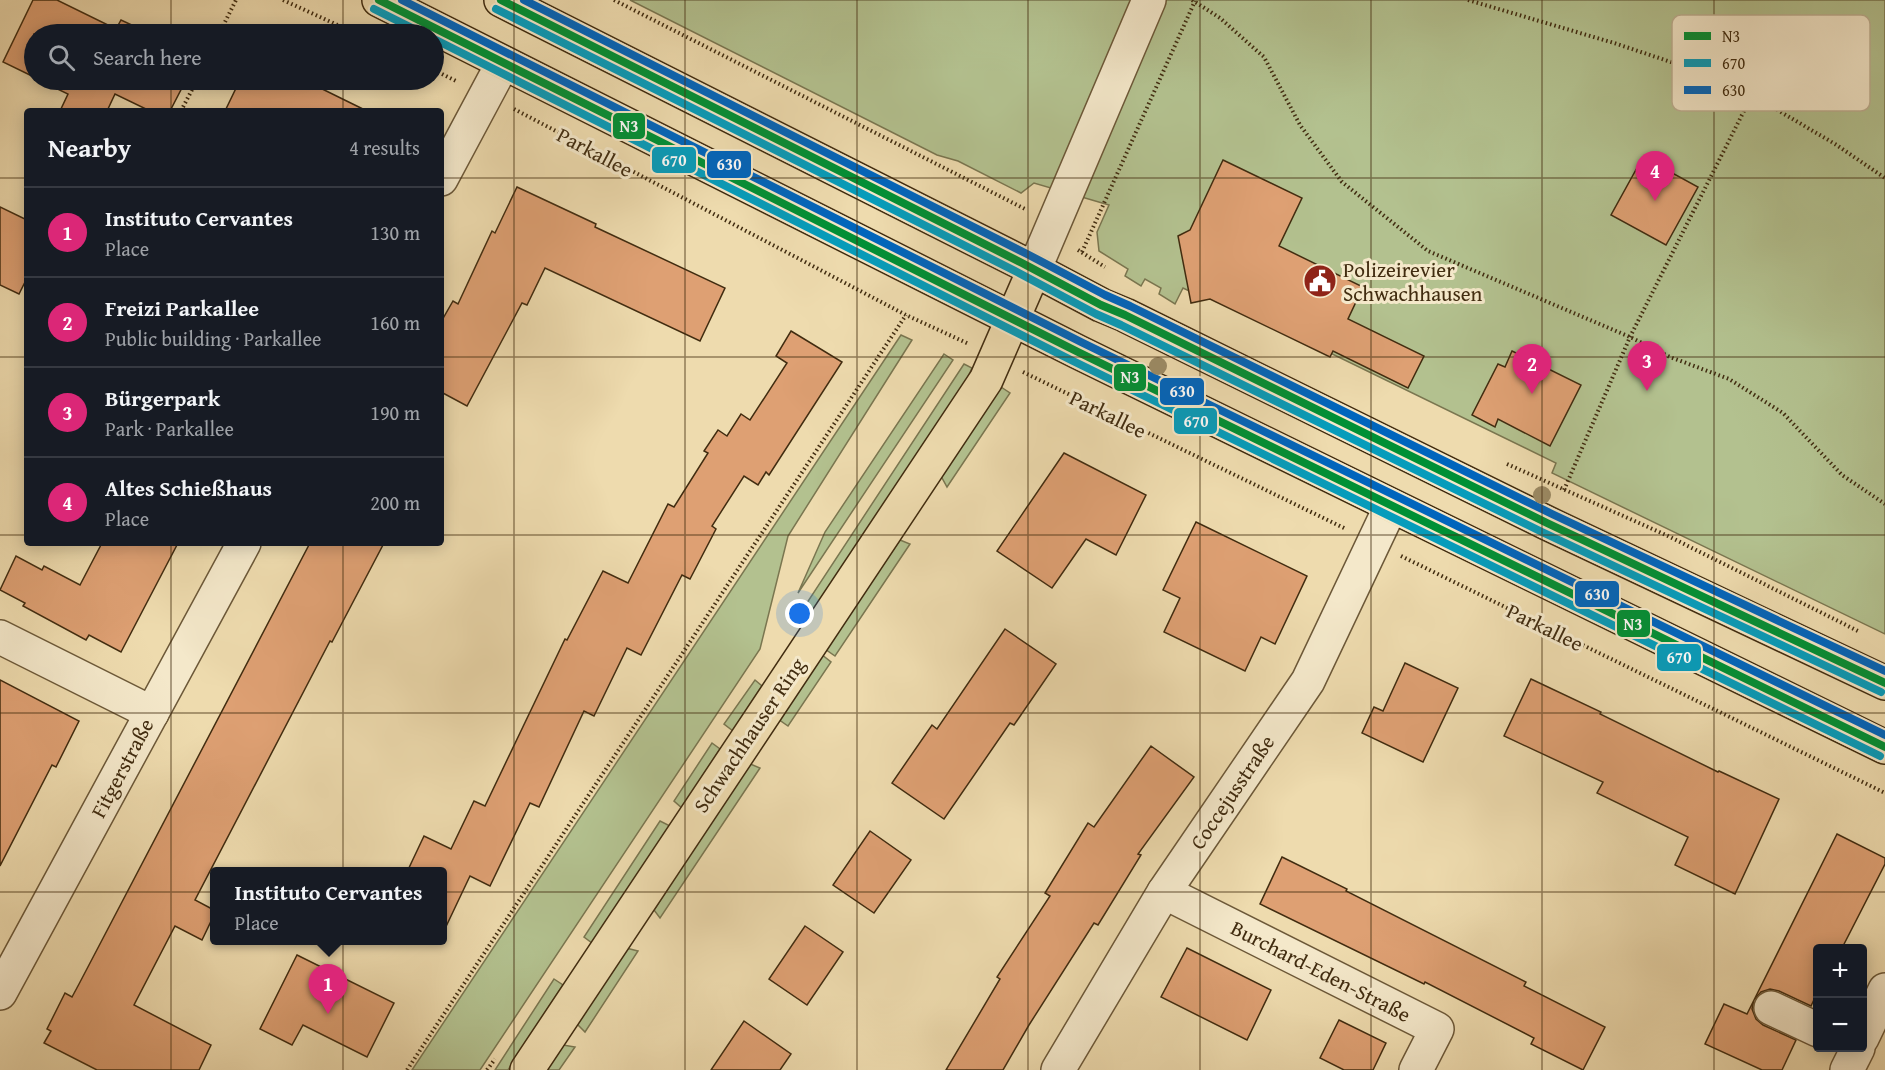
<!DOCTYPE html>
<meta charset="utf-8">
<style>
:root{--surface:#171b24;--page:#20242c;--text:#f1f3f6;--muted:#9ea1a6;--line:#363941;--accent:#db2777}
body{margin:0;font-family:"Gentium Book Plus",serif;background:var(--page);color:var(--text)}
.controls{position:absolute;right:18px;bottom:18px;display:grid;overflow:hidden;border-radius:6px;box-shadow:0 3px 15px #0003}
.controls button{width:54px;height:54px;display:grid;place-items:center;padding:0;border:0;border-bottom:2px solid var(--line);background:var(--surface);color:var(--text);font:30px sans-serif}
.you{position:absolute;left:800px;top:614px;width:21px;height:21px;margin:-15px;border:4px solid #fff;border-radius:50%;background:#1a73e8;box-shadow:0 0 0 9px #1a73e833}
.badge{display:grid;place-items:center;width:39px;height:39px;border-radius:50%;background:var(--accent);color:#fff;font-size:20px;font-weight:700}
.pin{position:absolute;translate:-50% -50px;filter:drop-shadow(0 2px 3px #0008)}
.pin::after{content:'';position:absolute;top:32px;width:21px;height:18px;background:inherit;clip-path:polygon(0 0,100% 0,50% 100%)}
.popup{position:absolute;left:210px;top:867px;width:237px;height:78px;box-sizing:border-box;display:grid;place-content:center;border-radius:6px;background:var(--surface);filter:drop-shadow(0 2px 4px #0005);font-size:20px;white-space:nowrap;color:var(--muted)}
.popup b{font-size:22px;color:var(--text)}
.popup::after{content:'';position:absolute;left:50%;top:100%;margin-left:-12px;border:12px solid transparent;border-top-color:var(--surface)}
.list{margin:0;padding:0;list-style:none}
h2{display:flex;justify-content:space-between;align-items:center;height:78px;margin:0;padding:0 24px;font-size:26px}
h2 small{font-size:20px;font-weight:400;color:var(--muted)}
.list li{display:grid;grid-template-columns:39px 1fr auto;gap:18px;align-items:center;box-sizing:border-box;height:90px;padding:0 24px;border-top:2px solid var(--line)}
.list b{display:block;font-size:22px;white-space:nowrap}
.list p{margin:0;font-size:20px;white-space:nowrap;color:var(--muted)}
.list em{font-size:20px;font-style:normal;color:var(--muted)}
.icon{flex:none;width:33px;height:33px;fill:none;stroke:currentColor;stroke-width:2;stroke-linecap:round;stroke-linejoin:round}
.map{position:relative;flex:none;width:1885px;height:1070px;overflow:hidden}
.search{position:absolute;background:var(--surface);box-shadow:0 3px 15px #0003;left:24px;top:24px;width:420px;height:66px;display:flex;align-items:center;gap:15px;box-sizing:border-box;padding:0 21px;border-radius:33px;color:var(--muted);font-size:22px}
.panel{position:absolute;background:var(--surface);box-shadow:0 3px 15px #0003;left:24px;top:108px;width:420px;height:438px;border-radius:6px}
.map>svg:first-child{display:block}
.green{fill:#b3c18f;stroke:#7a7650;stroke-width:1.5}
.building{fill:#dea073;stroke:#412c10;stroke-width:1.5}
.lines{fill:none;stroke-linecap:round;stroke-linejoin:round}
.minor-casing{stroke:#6c5838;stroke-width:36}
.major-casing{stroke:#412c10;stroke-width:36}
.path{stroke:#412c10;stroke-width:4;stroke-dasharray:1.5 3;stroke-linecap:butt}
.minor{stroke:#f4e8ca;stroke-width:33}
.major{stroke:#eedbae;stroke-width:33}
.bus-1-casing{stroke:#f4e8ca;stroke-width:12}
.bus-2-casing{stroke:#f4e8ca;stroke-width:12}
.bus-3-casing{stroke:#f4e8ca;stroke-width:12}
.bus-1{stroke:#009035;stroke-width:8}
.bus-2{stroke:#069cbb;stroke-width:8}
.bus-3{stroke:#0065bd;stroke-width:8}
.tree{fill:#9c8b65}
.grid{fill:none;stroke:#412c10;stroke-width:1.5;stroke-opacity:0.55}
.labels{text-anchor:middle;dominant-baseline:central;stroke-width:6;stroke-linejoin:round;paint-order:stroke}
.street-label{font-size:21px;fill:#412c10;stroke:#f4e8ca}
.poi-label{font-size:21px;fill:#412c10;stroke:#f4e8ca;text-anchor:start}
.key{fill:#f4e8ca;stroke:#beb092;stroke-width:1.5}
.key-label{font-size:16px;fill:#412c10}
.line-badge{stroke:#f4e8ca;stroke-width:2}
.badge-label{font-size:16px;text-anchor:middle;font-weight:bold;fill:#fff}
</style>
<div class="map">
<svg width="1885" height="1070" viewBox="0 0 1885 1070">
<rect width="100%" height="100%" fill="#eedbae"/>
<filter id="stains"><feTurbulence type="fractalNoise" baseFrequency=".00333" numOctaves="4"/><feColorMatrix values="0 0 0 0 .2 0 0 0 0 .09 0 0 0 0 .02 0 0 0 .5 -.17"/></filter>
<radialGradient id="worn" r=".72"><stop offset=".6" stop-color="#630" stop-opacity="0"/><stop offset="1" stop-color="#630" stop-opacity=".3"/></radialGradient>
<g class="green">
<polygon points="630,0 1885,0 1885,634 1552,473 1556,463 1203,291 1200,296 1183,288 1175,304 1159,294 1161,288 1145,279 1141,286 1125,276 1128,269 1099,251 1097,232 1109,205 1034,183 1021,193 958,161 937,155"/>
<polygon points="901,335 912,340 788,536 760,649 480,1070 412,1070"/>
<polygon points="944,354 953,360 798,593 825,532"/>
<polygon points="964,364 972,368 967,379 809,619 801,623 795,621"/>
<polygon points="1001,387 1010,393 947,487 941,476"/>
<polygon points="900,540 910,544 835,656 825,649"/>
<polygon points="821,654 831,662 788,726 778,719"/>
<polygon points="755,680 762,686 733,731 724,724"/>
<polygon points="712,743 720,749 682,808 674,801"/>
<polygon points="748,763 760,768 660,918 654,910"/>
<polygon points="660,821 670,826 592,943 584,937"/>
<polygon points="626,948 638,951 585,1032 576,1023"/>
<polygon points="554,979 563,985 508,1070 495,1070"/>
<polygon points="563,1045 575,1047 559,1070 546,1070"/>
</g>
<g class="building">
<polygon points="33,0 57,0 116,29 121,20 151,34 34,34 34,77 3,62"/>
<polygon points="39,80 186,80 170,111 150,111 115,94 107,111 60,111 68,94"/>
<polygon points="240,80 304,80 367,111 225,111"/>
<polygon points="1643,157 1698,187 1666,245 1611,215"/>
<polygon points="1223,160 1302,198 1279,246 1363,287 1348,319 1424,356 1408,388 1333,351 1330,357 1210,299 1191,303 1178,236 1190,230"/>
<polygon points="517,187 596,224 595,227 725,288 700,341 545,268 527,305 522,303 467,406 441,392 441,322 453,301 458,304 492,231 495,233"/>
<polygon points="0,207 27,220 27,278 19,294 0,285"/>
<polygon points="791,331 842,362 769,475 766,472 758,485 744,476 712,526 716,529 690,579 682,575 641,655 627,648 594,716 584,711 539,807 530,803 490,886 470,876 442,935 442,872 407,872 424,836 451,849 474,801 485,806 565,639 567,640 603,571 628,583 668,504 674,507 708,453 704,451 718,430 727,436 741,414 750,420 787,363 776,356"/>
<polygon points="1512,351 1581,385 1550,446 1498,419 1495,427 1472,415 1498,364 1505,367"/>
<polygon points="1064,453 1146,495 1116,555 1086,539 1052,588 997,551"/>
<polygon points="1196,522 1307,576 1275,644 1261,637 1245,671 1164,632 1180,598 1163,590"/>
<polygon points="102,543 178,543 121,652 89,635 86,640 23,606 25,603 0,590 16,556 42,570 44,566 80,585"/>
<polygon points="310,543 384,543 332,642 330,641 195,900 214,910 214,915 202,940 175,926 134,1005 211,1045 199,1070 97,1070 44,1043 51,1031 47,1029 65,993 72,997 79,984"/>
<polygon points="1005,629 1056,664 1014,725 1010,723 944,819 892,783 932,725 937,729"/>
<polygon points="1405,663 1458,688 1423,762 1362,733 1374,707 1383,711"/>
<polygon points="1531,679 1601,712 1600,714 1718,772 1719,771 1779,799 1735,894 1675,865 1688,837 1597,793 1603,782 1504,736"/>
<polygon points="0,680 79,721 56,767 52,765 0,866"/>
<polygon points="1151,746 1194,777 1138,854 1141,855 1098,925 1094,923 1029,1025 1003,1070 946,1070 1000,979 997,977 1050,896 1045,893 1088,823 1094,827"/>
<polygon points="870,831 911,860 874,913 833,885"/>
<polygon points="1837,834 1885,858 1885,864 1842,948 1818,948 1818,991 1811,1006 1779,991 1770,989 1761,992 1754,1000 1752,1009 1756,1019 1763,1025 1796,1040 1782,1070 1762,1070 1705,1044 1724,1004 1747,1014"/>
<polygon points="1282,857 1347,889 1346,891 1526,982 1524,986 1605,1027 1583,1070 1531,1044 1534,1038 1425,982 1424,984 1260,904"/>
<polygon points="805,926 843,952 807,1005 769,979"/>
<polygon points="1187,948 1271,990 1247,1040 1161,997"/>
<polygon points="297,955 394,1003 367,1057 303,1025 292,1045 260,1029"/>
<polygon points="1339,1020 1386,1043 1373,1070 1344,1070 1320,1058"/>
<polygon points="744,1021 791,1054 780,1070 711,1070"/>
</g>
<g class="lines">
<g class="minor-casing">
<g id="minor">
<polyline points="441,179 503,63"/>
<polyline points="1034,270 1149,0"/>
<polyline points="0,637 152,713"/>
<polyline points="1164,892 1437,1029 1416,1070"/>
<polyline points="0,993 244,543"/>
<polyline points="1771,1008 1818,1030"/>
<polyline points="1862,1038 1885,990"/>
<polyline points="1058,1070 1164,892 1308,681 1391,506"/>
<polyline points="1847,1070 1858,1048"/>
</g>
</g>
<g class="major-casing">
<g id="major">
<polyline points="379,0 1078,352 1885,747"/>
<polyline points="501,0 1022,263 1101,305 1125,315 1547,523 1885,683"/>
<polyline points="527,1070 986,380 1034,270"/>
</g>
</g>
<g class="path">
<polyline points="283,0 357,34"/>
<polyline points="614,0 1025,209"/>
<polyline points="1192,0 1220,18 1264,57 1300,125 1342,182 1428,251 1630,337 1670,357 1729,379 1783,413 1842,475 1885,504"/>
<polyline points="1468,0 1614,43 1689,68 1752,95 1835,144 1885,178"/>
<polyline points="219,34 236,0"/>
<polyline points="434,70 456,81"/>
<polyline points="514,109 906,315 969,344"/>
<polyline points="181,111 197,80"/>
<polyline points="1078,250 1105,267"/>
<polyline points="1082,252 1195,1"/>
<polyline points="1023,372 1346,529"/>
<polyline points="1507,464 1666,535 1858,631"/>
<polyline points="1564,490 1630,337 1752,95"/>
<polyline points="1401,556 1885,793"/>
<polyline points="407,1070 906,315"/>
<polyline points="487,1070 495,1059"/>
</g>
<use href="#minor" class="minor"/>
<use href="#major" class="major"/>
<g class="bus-1-casing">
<g id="bus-1">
<polyline points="379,0 1078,352 1885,747"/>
<polyline points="501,0 1022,263 1101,305 1125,315 1547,523 1885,683"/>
</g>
</g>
<g class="bus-2-casing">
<g id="bus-2">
<polyline points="374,9 424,34"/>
<polyline points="496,9 1017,272 1096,314 1121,325 1542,532 1881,692"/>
<polyline points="434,39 1073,361 1880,756"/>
</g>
</g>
<g class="bus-3-casing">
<g id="bus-3">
<polyline points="402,0 1083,343 1885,735"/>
<polyline points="524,0 1027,254 1105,295 1130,306 1552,514 1885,671"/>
</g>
</g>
<use href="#bus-1" class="bus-1"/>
<use href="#bus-2" class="bus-2"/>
<use href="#bus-3" class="bus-3"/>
</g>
<g class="tree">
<circle cx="1158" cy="366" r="9"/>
<circle cx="1542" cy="495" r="9"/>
</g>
<path class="grid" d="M 171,0 L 171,34M 343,0 L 343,34M 514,0 L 514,1070M 685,0 L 685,1070M 857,0 L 857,1070M 1028,0 L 1028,1070M 1200,0 L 1200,1070M 1371,0 L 1371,1070M 1542,0 L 1542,1070M 1714,0 L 1714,1070M 171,80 L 171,111M 343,80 L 343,111M 0,178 L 27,178M 441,178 L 1885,178M 0,357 L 27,357M 441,357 L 1885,357M 0,535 L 27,535M 441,535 L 1885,535M 171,543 L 171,1070M 343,543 L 343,1070M 0,713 L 1885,713M 0,892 L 1885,892"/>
<defs>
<g id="civic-disc" transform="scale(1.725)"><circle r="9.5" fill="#8f2418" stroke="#f4e8ca"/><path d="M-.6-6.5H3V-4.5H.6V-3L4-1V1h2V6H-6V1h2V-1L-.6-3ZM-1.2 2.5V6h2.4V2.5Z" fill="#fff"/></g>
</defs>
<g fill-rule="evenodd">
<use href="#civic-disc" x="1320" y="281"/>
</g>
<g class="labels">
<g class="street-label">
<text transform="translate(595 152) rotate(28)">Parkallee</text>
<text transform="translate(1108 414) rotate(26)">Parkallee</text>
<text transform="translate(1545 627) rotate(26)">Parkallee</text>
<text transform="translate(749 735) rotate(-56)">Schwachhauser Ring</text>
<text transform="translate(122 768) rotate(-62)">Fitgerstraße</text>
<text transform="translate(1232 792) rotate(-56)">Coccejusstraße</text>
<text transform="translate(1321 971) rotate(27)">Burchard-Eden-Straße</text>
</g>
<g class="poi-label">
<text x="1343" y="269">Polizeirevier<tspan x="1343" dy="24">Schwachhausen</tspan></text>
</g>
</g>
<rect x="1672" y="15" width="198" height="96" rx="9" class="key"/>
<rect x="1684" y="32" width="27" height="8" fill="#009035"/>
<rect x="1684" y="59" width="27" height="8" fill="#069cbb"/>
<rect x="1684" y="86" width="27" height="8" fill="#0065bd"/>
<g class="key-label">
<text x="1722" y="42">N3</text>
<text x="1722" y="69">670</text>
<text x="1722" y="96">630</text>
</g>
<g class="line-badge">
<rect x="612" y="112" width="34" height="28" rx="6" fill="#009035"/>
<rect x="651" y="146" width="46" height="28" rx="6" fill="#069cbb"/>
<rect x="706" y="150" width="46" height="29" rx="6" fill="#0065bd"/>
<rect x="1113" y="363" width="34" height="29" rx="6" fill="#009035"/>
<rect x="1159" y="377" width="46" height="29" rx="6" fill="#0065bd"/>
<rect x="1173" y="407" width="45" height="28" rx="6" fill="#069cbb"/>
<rect x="1574" y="580" width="46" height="28" rx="6" fill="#0065bd"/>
<rect x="1616" y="609" width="35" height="29" rx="6" fill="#009035"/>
<rect x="1656" y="643" width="46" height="29" rx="6" fill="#069cbb"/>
</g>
<g class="badge-label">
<text x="629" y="132">N3</text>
<text x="674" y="166">670</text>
<text x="729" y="170">630</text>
<text x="1130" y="383">N3</text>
<text x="1182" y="397">630</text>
<text x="1196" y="427">670</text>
<text x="1597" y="600">630</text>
<text x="1633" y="630">N3</text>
<text x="1679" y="663">670</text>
</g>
<rect width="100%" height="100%" filter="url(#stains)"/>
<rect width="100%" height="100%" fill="url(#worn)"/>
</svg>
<div class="controls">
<button>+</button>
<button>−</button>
</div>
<div class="you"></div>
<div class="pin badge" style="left:328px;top:1014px">1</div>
<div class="popup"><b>Instituto Cervantes</b>Place</div>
<div class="pin badge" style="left:1532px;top:394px">2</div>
<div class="pin badge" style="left:1647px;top:391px">3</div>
<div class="pin badge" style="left:1655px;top:201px">4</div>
<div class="search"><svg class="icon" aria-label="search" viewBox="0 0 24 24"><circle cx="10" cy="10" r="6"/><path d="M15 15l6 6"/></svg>Search here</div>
<section class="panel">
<h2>Nearby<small>4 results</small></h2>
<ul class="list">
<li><span class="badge">1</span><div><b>Instituto Cervantes</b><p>Place</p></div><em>130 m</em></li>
<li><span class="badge">2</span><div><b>Freizi Parkallee</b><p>Public building · Parkallee</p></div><em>160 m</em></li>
<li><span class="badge">3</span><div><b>Bürgerpark</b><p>Park · Parkallee</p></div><em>190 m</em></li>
<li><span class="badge">4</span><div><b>Altes Schießhaus</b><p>Place</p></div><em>200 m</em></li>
</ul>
</section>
</div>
